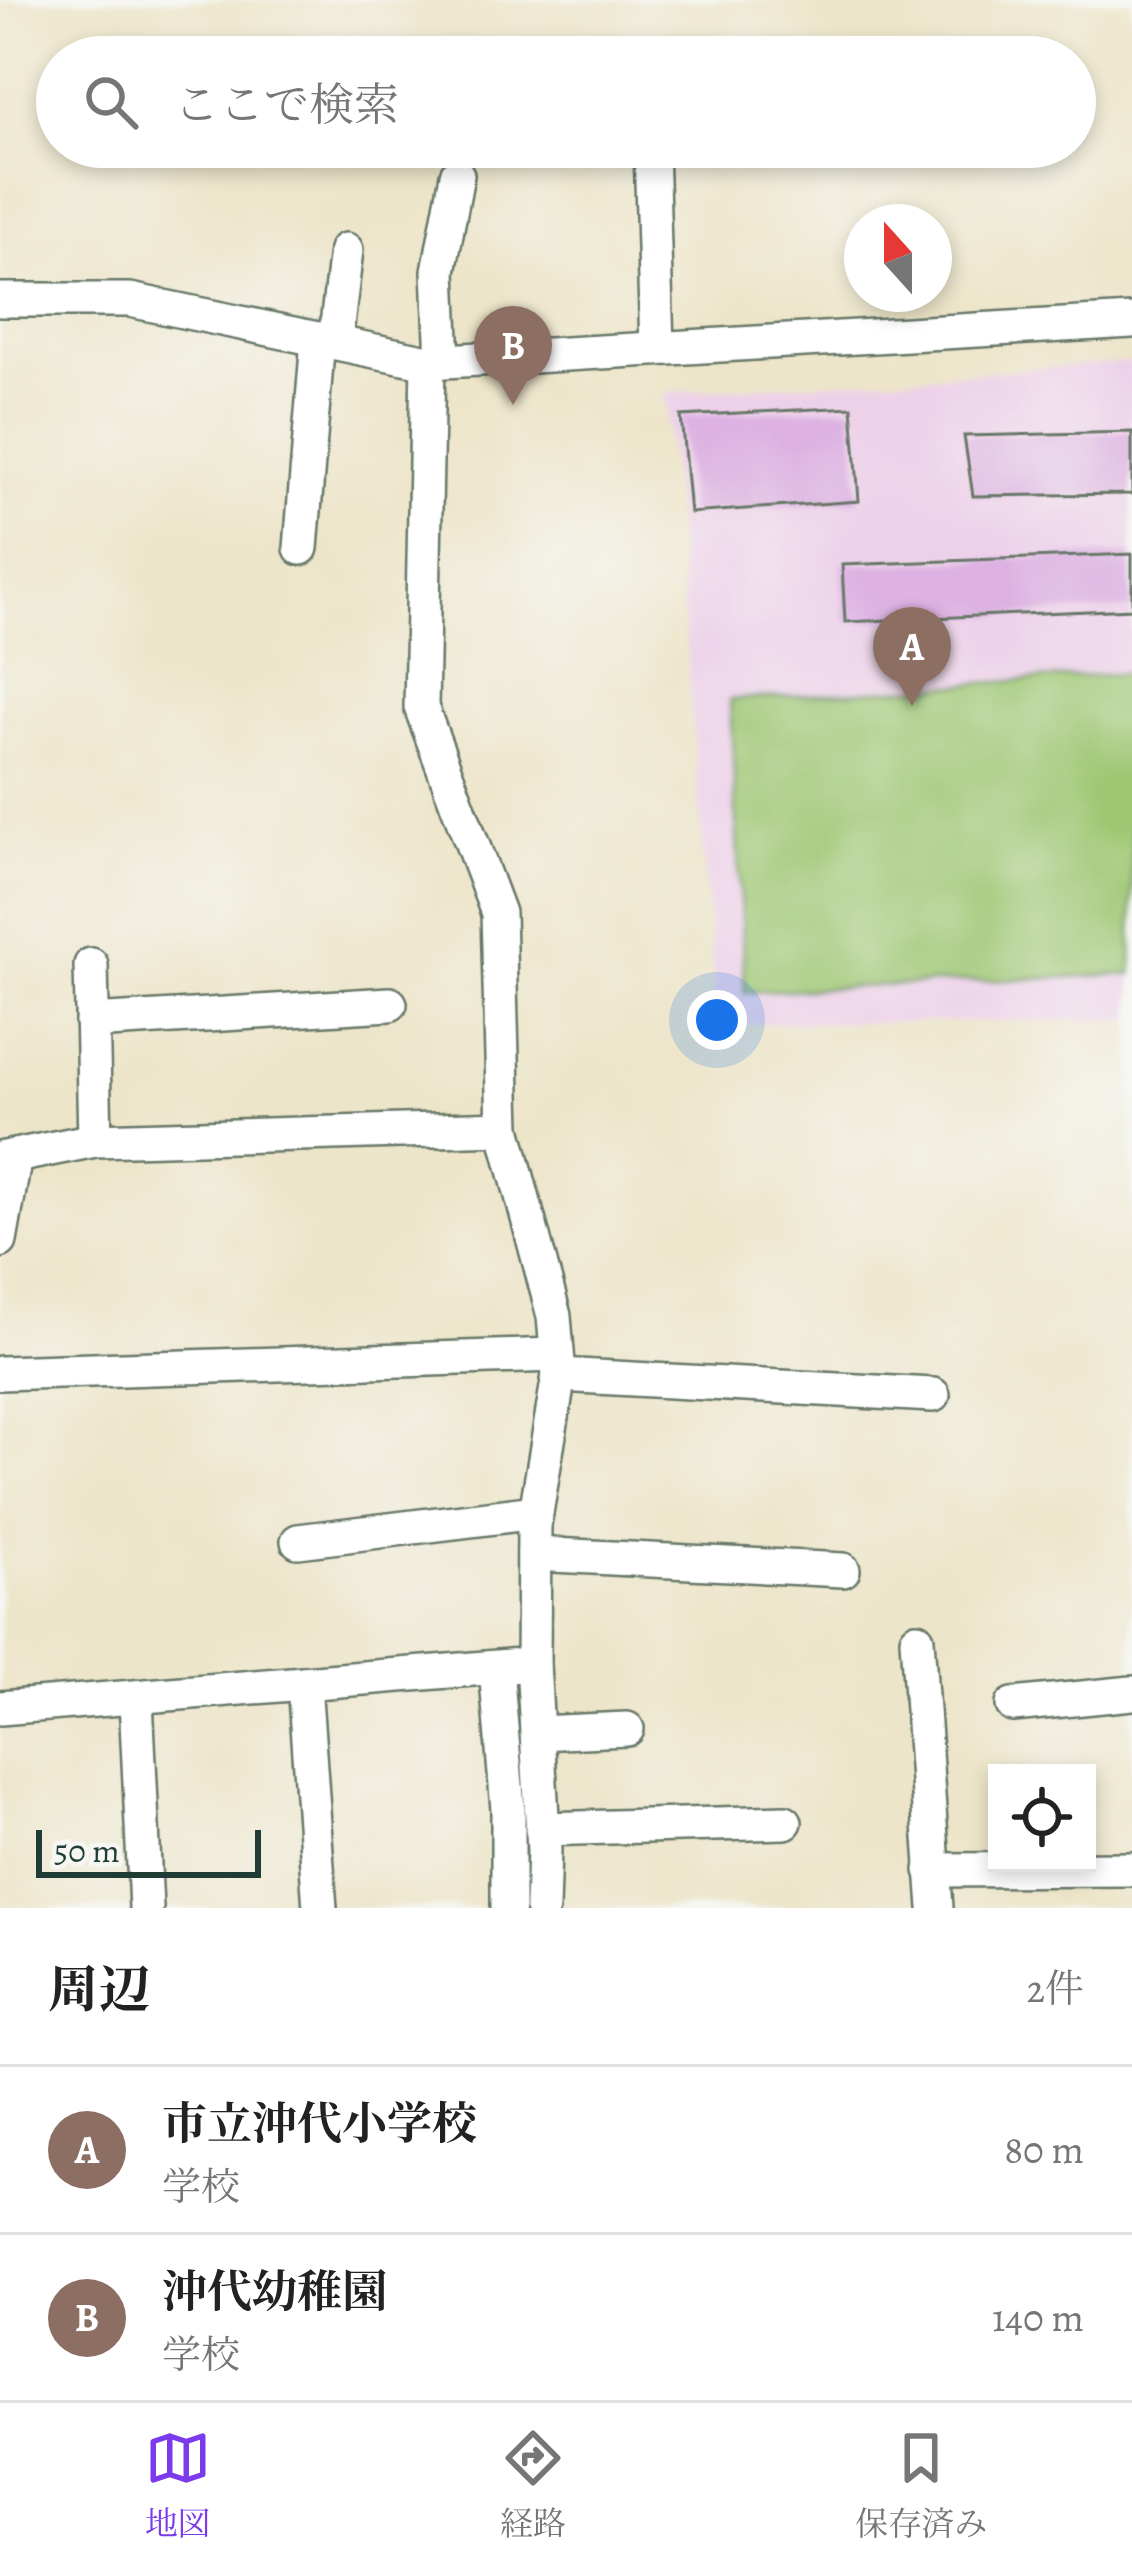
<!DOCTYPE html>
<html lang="ja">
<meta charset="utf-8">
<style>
:root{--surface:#fff;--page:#f2f2f2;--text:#222;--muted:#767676;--line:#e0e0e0;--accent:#7c3aed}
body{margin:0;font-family:Alegreya,"Noto Serif JP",serif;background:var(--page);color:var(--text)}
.controls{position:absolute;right:36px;bottom:36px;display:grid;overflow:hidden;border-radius:0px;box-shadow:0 6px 18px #0003}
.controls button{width:108px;height:108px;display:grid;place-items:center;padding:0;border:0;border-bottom:3px solid var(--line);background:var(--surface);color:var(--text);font:60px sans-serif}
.compass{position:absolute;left:844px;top:204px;width:108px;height:108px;border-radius:50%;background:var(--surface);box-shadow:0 6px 18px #0003;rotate:339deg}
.scale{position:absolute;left:36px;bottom:30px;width:225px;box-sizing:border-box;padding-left:12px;border:6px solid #1f3d34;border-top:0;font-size:33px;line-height:42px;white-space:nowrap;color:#1f3d34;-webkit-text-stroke:9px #f6f6f2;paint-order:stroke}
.you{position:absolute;left:717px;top:1020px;width:42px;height:42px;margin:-30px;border:9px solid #fff;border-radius:50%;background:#1a73e8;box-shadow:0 0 0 18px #1a73e833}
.badge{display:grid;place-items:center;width:78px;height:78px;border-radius:50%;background:var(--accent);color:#fff;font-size:39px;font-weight:700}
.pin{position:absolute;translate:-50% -99px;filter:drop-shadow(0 3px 6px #0008)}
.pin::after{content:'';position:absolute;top:63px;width:42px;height:36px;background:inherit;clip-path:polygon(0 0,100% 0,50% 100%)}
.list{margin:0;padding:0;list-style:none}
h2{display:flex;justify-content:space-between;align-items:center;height:156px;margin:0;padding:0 48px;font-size:51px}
h2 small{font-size:39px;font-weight:400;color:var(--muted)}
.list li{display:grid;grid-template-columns:78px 1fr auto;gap:36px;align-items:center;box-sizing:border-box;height:168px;padding:0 48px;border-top:3px solid var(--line)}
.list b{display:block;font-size:45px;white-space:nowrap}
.list p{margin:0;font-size:39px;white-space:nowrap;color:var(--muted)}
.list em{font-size:39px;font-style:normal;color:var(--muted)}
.icon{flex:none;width:66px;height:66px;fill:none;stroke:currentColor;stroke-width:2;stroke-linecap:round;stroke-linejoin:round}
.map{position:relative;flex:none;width:1132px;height:1908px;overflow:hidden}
.search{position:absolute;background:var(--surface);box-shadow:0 6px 18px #0003;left:36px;right:36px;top:36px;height:132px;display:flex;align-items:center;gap:30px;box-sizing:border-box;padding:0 42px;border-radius:66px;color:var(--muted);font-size:45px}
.sheet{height:492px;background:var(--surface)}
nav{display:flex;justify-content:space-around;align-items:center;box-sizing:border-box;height:168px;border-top:3px solid var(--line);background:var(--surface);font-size:33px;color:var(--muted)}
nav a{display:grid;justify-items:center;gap:6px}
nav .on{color:var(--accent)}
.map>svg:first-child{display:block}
.built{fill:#edd1e9}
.green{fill:#9ec773;stroke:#5e8254;stroke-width:3}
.building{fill:#ddb2e2}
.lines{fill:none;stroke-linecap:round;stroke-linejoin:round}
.minor-casing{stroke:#677868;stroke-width:38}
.minor{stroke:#fff;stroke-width:33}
</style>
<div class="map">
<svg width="1132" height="1908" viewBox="0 0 1132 1908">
<rect width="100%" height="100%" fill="#f6f6f2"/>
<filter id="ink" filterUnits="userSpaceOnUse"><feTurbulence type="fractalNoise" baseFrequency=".00833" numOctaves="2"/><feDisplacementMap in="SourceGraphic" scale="24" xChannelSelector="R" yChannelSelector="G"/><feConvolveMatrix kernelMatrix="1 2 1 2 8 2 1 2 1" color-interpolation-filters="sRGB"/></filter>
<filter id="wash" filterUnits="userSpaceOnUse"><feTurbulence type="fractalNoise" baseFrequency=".004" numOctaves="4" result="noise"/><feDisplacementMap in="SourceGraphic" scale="48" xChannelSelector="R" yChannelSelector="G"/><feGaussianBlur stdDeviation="2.7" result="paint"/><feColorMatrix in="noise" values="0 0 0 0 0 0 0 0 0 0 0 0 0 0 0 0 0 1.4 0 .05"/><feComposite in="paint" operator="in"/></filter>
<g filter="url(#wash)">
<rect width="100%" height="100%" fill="#ede5c9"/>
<polygon class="built" points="1132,362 1132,1020 717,1024 665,393"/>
<polygon class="green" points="1132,673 1132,974 745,992 730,700"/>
<g id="blocks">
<g class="building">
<polygon points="852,407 859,501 690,513 681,416"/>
<polygon points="1132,432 1132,494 973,496 964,436"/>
<polygon points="1132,554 1132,609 845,622 842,565"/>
</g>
</g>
</g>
<g filter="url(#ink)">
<use href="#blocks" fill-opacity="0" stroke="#677868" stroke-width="3"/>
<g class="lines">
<g class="minor-casing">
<g id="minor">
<polyline points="651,147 657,348"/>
<polyline points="0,300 130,300 428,362 1132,321"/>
<polyline points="335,342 346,250"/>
<polyline points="443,361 439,271 457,175"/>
<polyline points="428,362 421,707 498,913 504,1128 554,1316 559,1375 534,1525 533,1664 544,1850 542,1908"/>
<polyline points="301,548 318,339"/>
<polyline points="91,965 95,1140"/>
<polyline points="92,1022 390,1004"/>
<polyline points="0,1159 95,1140 504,1128"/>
<polyline points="0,1241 15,1156"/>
<polyline points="0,1373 557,1355"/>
<polyline points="559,1375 933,1395"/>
<polyline points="298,1541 536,1512"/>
<polyline points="534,1554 843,1570"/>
<polyline points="917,1639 936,1908"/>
<polyline points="496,1668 508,1809 508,1908"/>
<polyline points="304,1683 320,1908"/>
<polyline points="136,1700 146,1908"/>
<polyline points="1013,1705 1132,1693"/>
<polyline points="0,1708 533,1664"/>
<polyline points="537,1733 627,1729"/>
<polyline points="542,1829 785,1822"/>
<polyline points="932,1870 1132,1869"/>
</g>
</g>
<use href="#minor" class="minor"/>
</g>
</g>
</svg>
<div class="controls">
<button><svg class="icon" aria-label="locate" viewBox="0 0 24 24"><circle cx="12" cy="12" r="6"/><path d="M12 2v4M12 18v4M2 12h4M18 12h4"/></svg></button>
</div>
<svg class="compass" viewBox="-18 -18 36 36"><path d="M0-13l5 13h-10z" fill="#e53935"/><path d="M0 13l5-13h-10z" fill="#767676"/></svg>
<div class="scale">50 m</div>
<div class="you"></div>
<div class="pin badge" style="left:912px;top:706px;background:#8d6e63">A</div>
<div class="pin badge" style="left:513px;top:405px;background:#8d6e63">B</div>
<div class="search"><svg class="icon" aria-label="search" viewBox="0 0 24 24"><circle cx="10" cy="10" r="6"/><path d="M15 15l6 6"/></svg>ここで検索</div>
</div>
<section class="sheet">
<h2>周辺<small>2件</small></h2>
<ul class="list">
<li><span class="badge" style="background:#8d6e63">A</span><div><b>市立沖代小学校</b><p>学校</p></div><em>80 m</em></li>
<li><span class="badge" style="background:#8d6e63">B</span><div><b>沖代幼稚園</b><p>学校</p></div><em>140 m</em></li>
</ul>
</section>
<nav>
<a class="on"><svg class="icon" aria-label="map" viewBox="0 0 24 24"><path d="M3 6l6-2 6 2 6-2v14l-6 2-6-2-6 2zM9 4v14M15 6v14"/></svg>地図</a>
<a><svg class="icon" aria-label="directions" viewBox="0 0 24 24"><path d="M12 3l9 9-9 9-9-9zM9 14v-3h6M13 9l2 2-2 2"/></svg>経路</a>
<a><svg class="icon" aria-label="saved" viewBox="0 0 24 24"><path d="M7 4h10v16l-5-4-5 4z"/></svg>保存済み</a>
</nav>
